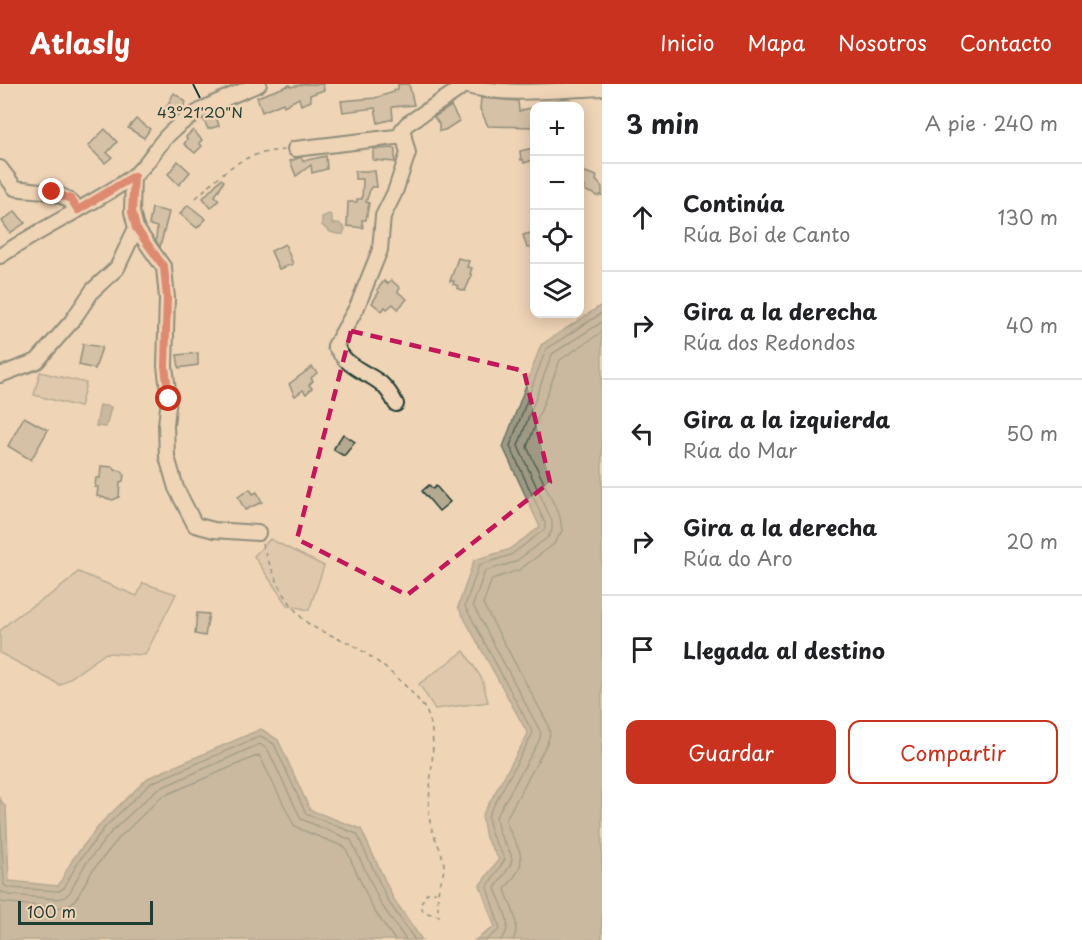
<!DOCTYPE html>
<html lang="es">
<meta charset="utf-8">
<style>
:root{--surface:#fff;--page:#f2f2f2;--text:#202124;--muted:#757577;--line:#e0e0e0;--accent:#c8321e}
body{margin:0;font-family:"Playpen Sans",sans-serif;background:var(--page);color:var(--text)}
.controls{position:absolute;right:18px;top:18px;display:grid;overflow:hidden;border-radius:12px;box-shadow:0 3px 15px #0003}
.controls button{width:54px;height:54px;display:grid;place-items:center;padding:0;border:0;border-bottom:2px solid var(--line);background:var(--surface);color:var(--text);font:30px sans-serif}
.scale{position:absolute;left:18px;bottom:15px;width:135px;box-sizing:border-box;padding-left:6px;border:3px solid #1f3d34;border-top:0;font-size:16px;line-height:21px;white-space:nowrap;color:#1f3d34;-webkit-text-stroke:4px #efd4b6;paint-order:stroke}
.stop{position:absolute;width:18px;height:18px;margin:-14px;border:4px solid #c8321e;border-radius:50%;background:#fff}
.stop.end{background:#c8321e;border-color:#fff;box-shadow:0 2px 6px #0008}
.list{margin:0;padding:0;list-style:none}
h2{display:flex;justify-content:space-between;align-items:center;height:78px;margin:0;padding:0 24px;font-size:26px}
h2 small{font-size:20px;font-weight:400;color:var(--muted)}
.list li{display:grid;grid-template-columns:39px 1fr auto;gap:18px;align-items:center;box-sizing:border-box;height:108px;padding:0 24px;border-top:2px solid var(--line)}
.list b{display:block;font-size:22px;white-space:nowrap}
.list p{margin:0;font-size:20px;white-space:nowrap;color:var(--muted)}
.list em{font-size:20px;font-style:normal;color:var(--muted)}
.actions{display:flex;gap:12px;padding:18px 24px}
.actions a{flex:1;padding:14px 0;border:2px solid var(--accent);border-radius:12px;text-align:center;font-size:21px;color:var(--accent)}
.actions .main{background:var(--accent);color:#fff}
.icon{flex:none;width:33px;height:33px;fill:none;stroke:currentColor;stroke-width:2;stroke-linecap:round;stroke-linejoin:round}
.map{position:relative;flex:none;width:602px;height:856px;overflow:hidden}
header{display:flex;align-items:center;gap:36px;box-sizing:border-box;height:84px;padding:0 30px;background:var(--accent);color:#fff}
header strong{font-size:28px}
nav{display:flex;gap:33px;margin-inline-start:auto;font-size:21px}
main{display:flex}
aside{flex:1;background:var(--surface)}
.map>svg:first-child{display:block}
.green{fill:#cdbba1;stroke:#767c6a;stroke-width:1.5}
.water{fill:#9d9983;stroke:#6b7463;stroke-width:1.5}
.lines{fill:none;stroke-linecap:round;stroke-linejoin:round}
.shore{stroke:#516254;stroke-width:1.5}
.building{fill:#b4aa92;stroke:#1f3d34;stroke-width:1.5}
.minor-casing{stroke:#1f3d34;stroke-width:18}
.path{stroke:#1f3d34;stroke-width:1.5;stroke-dasharray:4.5 4.5;stroke-linecap:butt}
.minor{stroke:#efd4b6;stroke-width:14}
.route{stroke:#c8321e;stroke-width:8}
.marked{fill:none;stroke:#c2185b;stroke-width:4.5;stroke-dasharray:12 8;stroke-linejoin:round}
.ticks{fill:none;stroke:#1f3d34;stroke-width:2}
.ticks-label{font-size:15px;text-anchor:middle;fill:#1f3d34;stroke:#efd4b6;stroke-width:5;stroke-linejoin:round;paint-order:stroke}
</style>
<header>
<strong>Atlasly</strong>
<nav><a>Inicio</a><a>Mapa</a><a>Nosotros</a><a>Contacto</a></nav>
</header>
<main>
<div class="map">
<svg width="602" height="856" viewBox="0 0 602 856">
<rect width="100%" height="100%" fill="#efd4b6"/>
<filter id="ink" filterUnits="userSpaceOnUse"><feTurbulence type="fractalNoise" baseFrequency=".0167" numOctaves="2"/><feDisplacementMap in="SourceGraphic" scale="12" xChannelSelector="R" yChannelSelector="G"/><feConvolveMatrix kernelMatrix="1 2 1 2 8 2 1 2 1" color-interpolation-filters="sRGB"/></filter>
<g filter="url(#ink)">
<g class="green">
<polygon points="40,288 86,299 80,323 34,311"/>
<polygon points="270,455 324,482 309,526 287,521 254,472"/>
<path d="M 78,488 L 137,512 L 143,499 L 176,510 L 145,571 L 106,569 L 60,601 L 0,569 L 0,547 C 22,523 54,514 78,488 Z"/>
<polygon points="464,567 482,595 488,618 435,625 419,600"/>
</g>
<g class="water">
<path d="M 329,130 L 332,132 L 332,140 L 339,139 L 345,145 L 343,150 C 334,151 328,148 322,141 L 322,133 Z"/>
<polygon points="602,221 602,856 475,856 495,843 480,801 499,775 486,754 482,732 528,650 458,523 474,476 508,466 540,443 503,363 541,261"/>
<polygon points="100,321 111,323 106,343 96,342"/>
<polygon points="261,645 278,656 310,726 361,745 393,814 422,856 0,856 0,715 6,724 9,797 58,802 73,775 102,738 148,694"/>
</g>
<g class="lines">
<g class="shore">
<polyline points="0,726 4,801 9,804 59,807 64,804 78,778 106,742 151,699 261,652 274,660 306,730 357,750 388,817 415,856"/>
<polyline points="0,807 9,811 57,815 65,813 70,808 84,782 112,747 156,706 260,660 268,666 301,735 351,756 381,820 406,856"/>
<polyline points="0,818 57,824 70,821 78,812 92,787 119,754 161,713 259,671 294,741 302,746 345,763 373,825 395,856"/>
<polyline points="486,856 500,845 487,803 505,775 492,752 488,732 533,649 465,522 479,481 511,471 545,445 545,439 510,362 546,265 602,229"/>
<path d="M 500,856 C 517,843 500,820 495,804 L 510,782 L 512,775 L 510,768 L 499,749 L 496,733 L 539,657 L 541,649 L 473,521 L 485,487 L 515,478 L 547,454 L 552,447 L 552,437 L 518,362 L 552,270 L 602,238"/>
<path d="M 513,856 C 522,839 510,822 505,805 C 510,798 516,792 519,785 C 527,767 508,752 506,735 L 547,660 L 550,649 L 547,638 L 483,520 L 492,495 L 519,486 L 553,461 L 562,447 L 560,433 L 527,363 L 560,276 L 602,248"/>
</g>
</g>
<g class="building">
<polygon points="305,0 323,0 324,6 310,11 311,17 301,21 299,14 284,22 283,19 262,28 257,13 290,1 291,3"/>
<polygon points="398,0 409,0 414,21 392,23 393,35 378,39 375,24 343,28 341,17 375,14 394,8 394,6 398,5"/>
<polygon points="174,9 186,18 179,30 173,34 164,27"/>
<polygon points="481,14 518,17 519,27 534,23 534,43 488,42 480,25"/>
<polygon points="451,22 459,37 445,46 439,47 439,40 434,33"/>
<polygon points="216,32 219,42 208,45 204,36"/>
<polygon points="136,35 150,45 144,54 128,44"/>
<polygon points="105,45 117,58 107,69 112,73 105,79 88,62"/>
<polygon points="193,46 202,56 199,59 202,62 195,69 184,60 187,55 186,53"/>
<polygon points="395,64 395,78 373,76 373,65"/>
<polygon points="533,64 534,76 524,79 523,75 521,76 520,67"/>
<polygon points="326,72 327,85 312,89 311,81 296,92 290,77 301,73 303,77"/>
<polygon points="178,77 190,88 179,101 168,90"/>
<polygon points="579,86 597,92 596,96 602,103 602,111 596,112 593,109 590,109 585,106 585,103 579,101"/>
<polygon points="355,87 375,87 377,103 371,103 366,118 369,119 366,136 362,136 363,144 347,142 348,118 357,118 357,115 362,115 363,95 355,95"/>
<polygon points="221,95 224,97 215,112 219,116 211,124 203,114"/>
<polygon points="188,121 206,135 197,144 180,130"/>
<polygon points="152,124 169,128 160,163 156,157 157,143 149,141"/>
<polygon points="15,127 25,139 10,149 2,137"/>
<polygon points="534,148 534,163 527,164 523,151"/>
<polygon points="285,160 293,180 279,185 271,167"/>
<polygon points="458,174 469,177 467,183 472,184 470,190 472,191 465,207 457,204 458,202 453,200 454,197 450,197"/>
<polygon points="391,196 400,204 398,208 407,215 398,225 393,220 387,225 385,223 382,227 372,219 379,208 377,206 384,197 387,200"/>
<polygon points="83,260 102,263 95,285 79,281"/>
<polygon points="198,269 198,281 179,284 177,271"/>
<polygon points="312,283 317,289 311,294 313,297 309,301 312,304 306,310 303,306 295,312 289,300"/>
<polygon points="24,333 48,346 31,376 8,362"/>
<polygon points="343,350 355,358 344,372 334,366 334,364"/>
<polygon points="101,382 113,383 115,386 122,387 124,391 123,397 120,398 119,413 113,416 97,412 98,403 95,403 96,394 100,394"/>
<polygon points="429,401 433,405 436,402 450,418 439,427 422,407"/>
<polygon points="250,405 253,410 257,408 262,418 245,426 238,413"/>
<polygon points="197,529 209,530 205,552 195,550"/>
</g>
<g class="lines">
<g class="minor-casing">
<g id="minor">
<path d="M 460,0 C 500,13 559,6 602,4"/>
<polyline points="295,65 404,52"/>
<path d="M 0,84 L 15,104 C 39,108 63,104 78,126"/>
<polyline points="136,144 164,184 167,214 165,282 169,314 166,341 167,373 176,404 195,441 214,446 258,449"/>
<path d="M 0,172 C 42,144 89,122 131,94 C 147,83 156,62 170,49 C 194,25 229,13 259,0"/>
<polyline points="0,291 37,277 72,237 93,206 117,184 136,144 132,128 133,92"/>
<path d="M 396,320 C 381,290 367,295 347,277 C 342,273 339,267 335,262 L 357,223 L 380,166 L 383,132 L 395,108 L 408,69 L 402,46 L 407,40 L 458,6 L 461,0"/>
</g>
</g>
<g class="path">
<path d="M 196,114 C 225,86 243,68 285,66"/>
<path d="M 262,460 C 271,486 284,516 304,536 C 317,548 334,551 349,559 C 372,571 411,603 425,625 C 442,652 425,707 430,738 C 433,754 443,766 444,782 C 444,792 439,800 438,809 C 437,817 438,824 439,832 L 423,828 L 421,819 L 427,809 L 436,808"/>
</g>
<use href="#minor" class="minor"/>
</g>
</g>
<g class="lines" filter="url(#ink)">
<polyline class="route" points="52,108 71,115 78,126 134,92 132,128 136,144 164,183 167,214 165,282 169,315"/>
</g>
<path d="M0 0H602V856H0ZM 351,247 L 524,287 L 550,398 L 407,511 L 297,455 Z" fill="#efd4b6" fill-opacity=".55" fill-rule="evenodd"/>
<path class="marked" d="M 351,247 L 524,287 L 550,398 L 407,511 L 297,455 Z"/>
<path class="ticks" d="M 193,0 L 200,14"/>
<g class="ticks-label">
<text x="200" y="34">43°21'20"N</text>
</g>
</svg>
<div class="controls">
<button>+</button>
<button>−</button>
<button><svg class="icon" aria-label="locate" viewBox="0 0 24 24"><circle cx="12" cy="12" r="6"/><path d="M12 2v4M12 18v4M2 12h4M18 12h4"/></svg></button>
<button><svg class="icon" aria-label="layers" viewBox="0 0 24 24"><path d="M12 4l9 5-9 5-9-5zM3 14l9 5 9-5"/></svg></button>
</div>
<div class="scale">100 m</div>
<div class="stop" style="left:169px;top:315px"></div>
<div class="stop end" style="left:52px;top:108px"></div>
</div>
<aside>
<h2>3 min<small>A pie · 240 m</small></h2>
<ul class="list">
<li><svg class="icon" aria-label="ahead" viewBox="0 0 24 24"><path d="M12 20V5M6 11l6-6 6 6"/></svg><div><b>Continúa</b><p>Rúa Boi de Canto</p></div><em>130 m</em></li>
<li><svg class="icon" aria-label="right" viewBox="0 0 24 24"><path d="M7 20v-9h11M14 6l5 5-5 5"/></svg><div><b>Gira a la derecha</b><p>Rúa dos Redondos</p></div><em>40 m</em></li>
<li><svg class="icon" aria-label="left" viewBox="0 0 24 24"><path d="M17 20v-9H6M10 6l-5 5 5 5"/></svg><div><b>Gira a la izquierda</b><p>Rúa do Mar</p></div><em>50 m</em></li>
<li><svg class="icon" aria-label="right" viewBox="0 0 24 24"><path d="M7 20v-9h11M14 6l5 5-5 5"/></svg><div><b>Gira a la derecha</b><p>Rúa do Aro</p></div><em>20 m</em></li>
<li><svg class="icon" aria-label="arrive" viewBox="0 0 24 24"><path d="M6 21V4h12l-3 4 3 4H6"/></svg><div><b>Llegada al destino</b></div></li>
</ul>
<div class="actions"><a class="main">Guardar</a><a>Compartir</a></div>
</aside>
</main>
